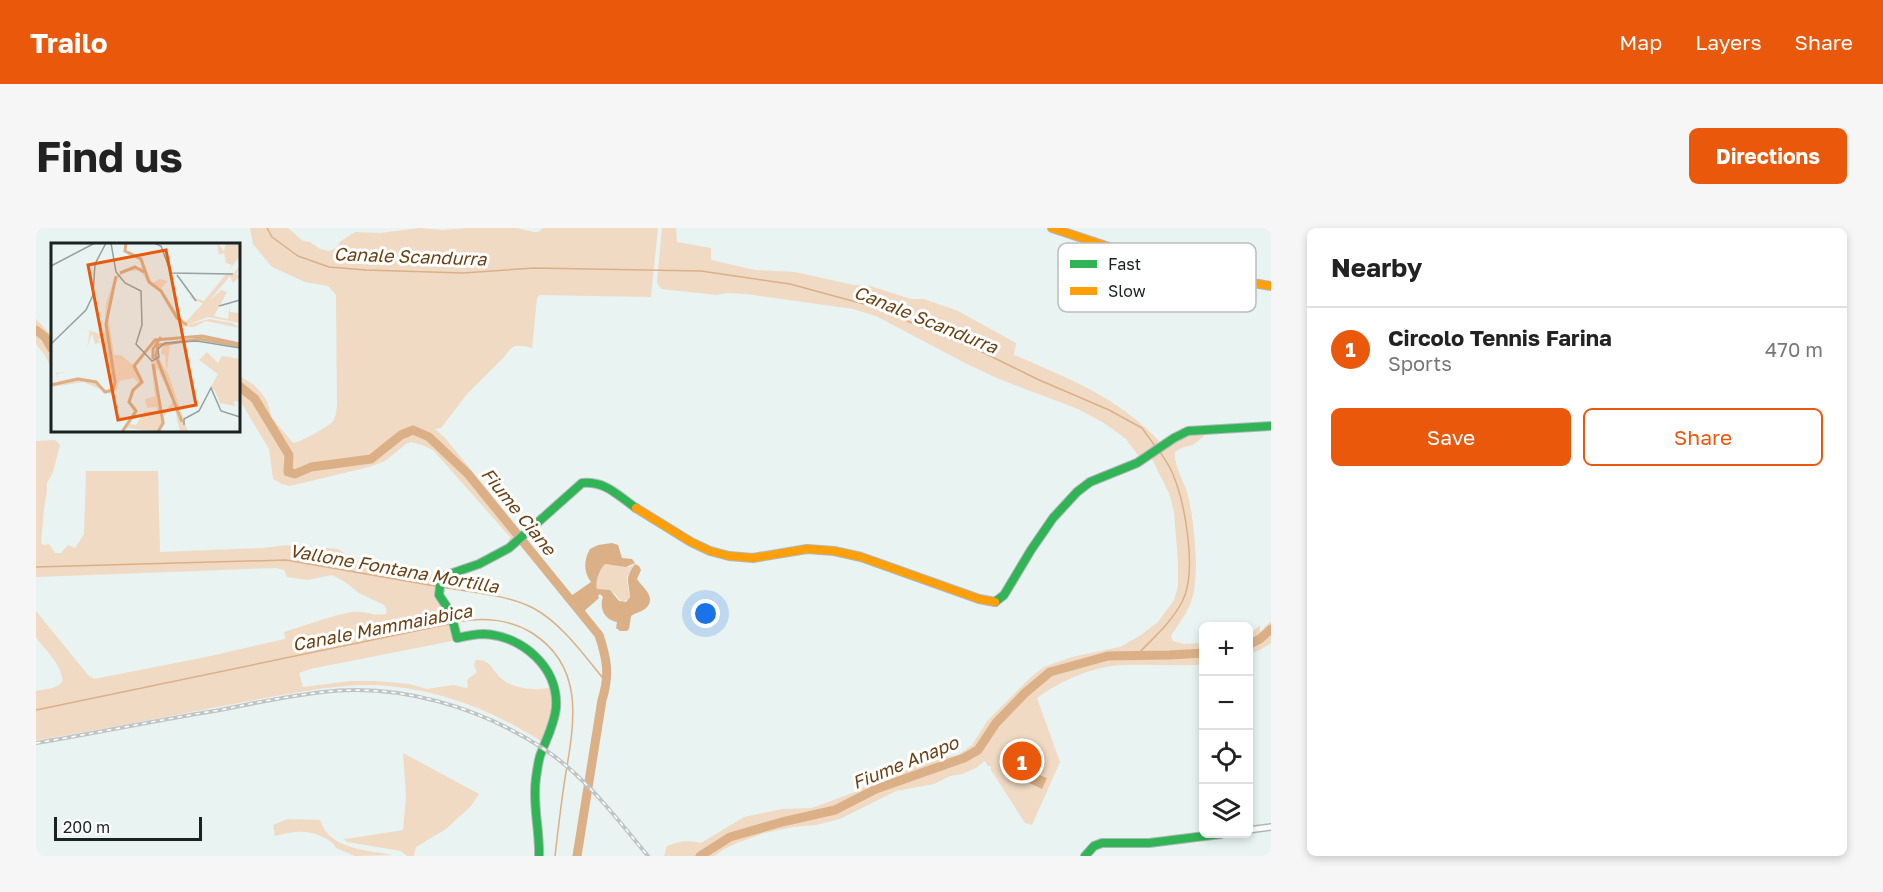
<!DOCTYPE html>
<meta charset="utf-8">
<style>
:root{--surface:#fff;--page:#f6f6f6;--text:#222;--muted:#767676;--line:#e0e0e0;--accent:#ea580c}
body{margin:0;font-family:"Golos Text",sans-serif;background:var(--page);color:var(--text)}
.controls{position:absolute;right:18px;bottom:18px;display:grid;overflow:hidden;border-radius:9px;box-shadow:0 3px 9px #0003}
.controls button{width:54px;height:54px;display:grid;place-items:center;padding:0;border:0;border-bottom:2px solid var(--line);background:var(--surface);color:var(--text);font:30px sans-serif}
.scale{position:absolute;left:18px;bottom:15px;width:148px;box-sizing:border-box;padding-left:6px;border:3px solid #1b2322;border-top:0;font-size:16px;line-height:21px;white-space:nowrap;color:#1b2322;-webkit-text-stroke:4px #fff;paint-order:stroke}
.you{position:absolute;left:670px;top:386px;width:21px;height:21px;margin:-15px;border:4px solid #fff;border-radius:50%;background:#1a73e8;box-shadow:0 0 0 9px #1a73e833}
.badge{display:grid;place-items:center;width:39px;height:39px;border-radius:50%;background:var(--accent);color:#fff;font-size:20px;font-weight:700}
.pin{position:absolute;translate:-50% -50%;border:3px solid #fff;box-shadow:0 2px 6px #0006}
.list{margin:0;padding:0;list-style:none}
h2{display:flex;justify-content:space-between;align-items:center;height:78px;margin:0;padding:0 24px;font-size:26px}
h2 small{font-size:20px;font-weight:400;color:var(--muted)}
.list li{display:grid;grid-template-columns:39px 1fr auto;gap:18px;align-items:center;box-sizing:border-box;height:84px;padding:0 24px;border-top:2px solid var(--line)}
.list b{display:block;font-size:22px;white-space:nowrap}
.list p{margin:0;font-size:20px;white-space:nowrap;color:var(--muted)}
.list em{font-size:20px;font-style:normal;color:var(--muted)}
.actions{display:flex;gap:12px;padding:18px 24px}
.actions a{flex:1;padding:14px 0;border:2px solid var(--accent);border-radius:9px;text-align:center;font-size:21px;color:var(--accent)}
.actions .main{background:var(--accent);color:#fff}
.icon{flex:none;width:33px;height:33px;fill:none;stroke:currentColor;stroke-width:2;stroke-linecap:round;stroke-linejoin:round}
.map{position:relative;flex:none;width:1235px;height:628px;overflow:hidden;border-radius:9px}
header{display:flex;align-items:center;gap:36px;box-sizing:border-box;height:84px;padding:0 30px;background:var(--accent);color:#fff}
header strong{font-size:28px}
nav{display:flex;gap:33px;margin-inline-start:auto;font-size:21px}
.intro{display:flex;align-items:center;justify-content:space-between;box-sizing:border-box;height:144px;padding:0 36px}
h1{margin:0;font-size:42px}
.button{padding:15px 27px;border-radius:9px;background:var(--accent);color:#fff;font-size:21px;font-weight:700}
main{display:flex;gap:36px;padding:0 36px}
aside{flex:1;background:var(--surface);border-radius:9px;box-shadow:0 3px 9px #0003}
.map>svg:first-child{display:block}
.green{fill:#f0dac3}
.water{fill:#dbb087}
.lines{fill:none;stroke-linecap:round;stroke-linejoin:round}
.stream{stroke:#dbb087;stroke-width:1.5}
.river{stroke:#dbb087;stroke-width:9}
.street-casing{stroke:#afb8b7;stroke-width:8}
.fast-casing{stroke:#afb8b7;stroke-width:10}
.slow-casing{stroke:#afb8b7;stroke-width:10}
.street{stroke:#fcfdfd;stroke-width:5}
.fast{stroke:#30b455;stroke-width:8}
.slow{stroke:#ff9f0a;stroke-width:8}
.rail-casing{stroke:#c1c4c4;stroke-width:4}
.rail{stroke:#fff;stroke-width:1.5;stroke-dasharray:4.5;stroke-linecap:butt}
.labels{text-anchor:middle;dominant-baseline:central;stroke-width:6;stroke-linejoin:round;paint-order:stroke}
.water-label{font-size:18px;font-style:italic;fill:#6b3f12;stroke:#fff}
.inset-river{fill:none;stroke:#dbb087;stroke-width:3}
.inset-road{fill:none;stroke:#96a09f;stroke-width:1.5}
.view{fill:#e8590c;fill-opacity:0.15;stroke:#e8590c;stroke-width:3}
.inset-edge{fill:none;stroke:#1b2322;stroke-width:3}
.key{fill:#fff;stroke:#bbbdbd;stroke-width:1.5}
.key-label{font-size:16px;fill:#1b2322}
</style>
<header>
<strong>Trailo</strong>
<nav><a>Map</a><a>Layers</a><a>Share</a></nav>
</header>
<div class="intro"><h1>Find us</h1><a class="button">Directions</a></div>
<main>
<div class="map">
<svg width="1235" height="628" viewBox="0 0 1235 628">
<rect width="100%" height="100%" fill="#e8f3f2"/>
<g class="green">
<path d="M 214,0 L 252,0 L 267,13 L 274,14 L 284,21 L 293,23 L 300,20 L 305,13 L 319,4 L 344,5 L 384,0 L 407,2 L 431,0 L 480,0 L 498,4 L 502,4 L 507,0 L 622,0 L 615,69 L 504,67 L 501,70 L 496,120 L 488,118 L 479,118 L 474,121 L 468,129 L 432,165 L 405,200 L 399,201 L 410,211 L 487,306 L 475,316 L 471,317 L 474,309 L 397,222 L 386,217 L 375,214 L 370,216 L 349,233 L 333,239 L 254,258 L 246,256 L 237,251 L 233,221 L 203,171 L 202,147 L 218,157 L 226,166 L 231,173 L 236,190 L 257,215 C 263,215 294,198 297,193 C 300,190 300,183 301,178 L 300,67 L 292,58 L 269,54 L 236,39 L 217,16 Z"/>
<path d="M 626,0 L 640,0 L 641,14 L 675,20 L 675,32 L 719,42 L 759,44 L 818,57 L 834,58 L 875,71 L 888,71 L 922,83 L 980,115 L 978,127 C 1033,151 1080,168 1123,213 L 1121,215 L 1126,220 C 1139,211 1150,205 1166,204 L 1168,208 L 1157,217 L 1145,220 L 1139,224 C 1138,238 1147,251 1151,264 C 1158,289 1164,347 1156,371 C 1152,385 1142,396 1135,408 L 1137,413 L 1148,416 L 1167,415 L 1167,436 L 1159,437 C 1135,438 1112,436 1088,437 C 1057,438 1026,452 1001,470 L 1024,534 L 996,597 L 989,595 L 955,542 L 955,538 L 952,538 L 949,533 L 940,540 L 926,546 L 914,548 L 898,556 L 860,563 L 804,591 L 780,597 L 757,599 L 729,605 L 701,615 L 688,621 L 679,628 L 628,628 L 631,618 C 642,613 653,612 665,615 L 708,589 L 746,581 L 776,580 L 822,563 L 842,549 L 861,544 L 884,533 L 922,527 L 936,517 L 952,492 L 994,450 L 1008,439 L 1036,429 L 1084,419 L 1105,407 L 1122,394 L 1138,372 L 1142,358 L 1142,334 L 1138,284 L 1133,265 L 1112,223 L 1104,230 L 1090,211 L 1068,195 L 1042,181 L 963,151 L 931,136 L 840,88 L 817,81 L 710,66 L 691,65 L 681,67 L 625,61 L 621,54 Z"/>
<polygon points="0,91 16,108 16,141 8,126 0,116"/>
<path d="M 19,212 L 24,217 L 17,244 L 11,255 L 11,262 L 8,281 L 5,315 L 8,317 L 13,316 L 19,325 L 25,325 L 32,317 L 39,320 L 48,306 L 50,243 L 122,243 L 124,324 L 227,320 L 251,317 L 281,323 L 290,320 L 302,321 L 308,325 L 311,330 C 337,337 373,352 400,347 L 401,351 L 398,369 L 410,383 L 416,413 L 274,441 L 263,445 L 267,459 L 315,453 L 340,453 L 373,456 L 391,461 L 417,457 L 430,460 L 432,459 L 431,452 L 441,444 L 438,437 L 440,432 C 455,431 456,443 466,451 C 476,460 502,464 514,459 C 521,475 514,499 506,514 C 460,484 410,464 354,458 C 309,454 264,464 219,472 C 146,485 73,501 0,512 L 0,463 C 10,461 23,461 27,452 C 22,431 11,425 0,409 L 0,383 L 52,447 L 58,451 L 170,429 L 249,411 L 248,404 C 271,397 293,388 317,384 C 329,382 340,389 350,386 L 351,382 L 348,377 L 323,365 L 309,354 L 296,347 L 272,352 L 251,349 L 248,342 L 240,340 L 0,349 L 0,213 Z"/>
<path d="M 599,335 C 597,339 592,345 591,349 C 590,357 595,363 593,371 L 586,374 L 578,365 L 561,361 C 559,354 563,342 569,336 L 594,339 Z"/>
<polygon points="1235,393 1235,415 1224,422 1213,426 1213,407 1224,397 1224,404"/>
<polygon points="367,525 443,566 435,578 410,601 380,619 378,628 371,628 365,623 311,614 307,610 310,611 367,602 370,568"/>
<path d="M 252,591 L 284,592 C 293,622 333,622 357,627 L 319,628 L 300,620 C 297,614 294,613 289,610 C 273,601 257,603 239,608 L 237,597 Z"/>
</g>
<g class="water">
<path d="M 576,315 L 582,317 L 586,330 L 596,331 L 599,335 L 590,339 L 569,336 C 563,342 559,354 561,361 L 574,362 L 583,373 L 590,374 L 594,369 C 593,352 588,351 599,336 L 603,338 L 605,342 L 601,351 C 607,360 622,370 609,381 C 605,384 599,385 595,388 L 593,401 L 591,403 L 584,403 L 580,400 L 581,394 C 568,392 563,379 567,369 L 564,366 L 562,368 L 563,370 L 545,386 L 532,370 L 555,354 C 547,344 548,331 554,321 L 562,317 Z"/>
<polygon points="991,542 1011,550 1006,561 987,552"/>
</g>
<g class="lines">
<g class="stream">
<polyline points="231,0 236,9 262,28 293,39 330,42 427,45 498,40 665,43 754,56 835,78 942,122 1001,151 1073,182 1106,200 1119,218"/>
<polyline points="0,339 250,332 399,358"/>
<path d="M 406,359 C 433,364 473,367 497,380 C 526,395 550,430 571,455"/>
<path d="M 421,394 C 446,389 474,391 496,405 C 550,439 538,497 529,550 C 525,576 522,602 519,628"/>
<path d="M 1101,427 C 1116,411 1135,395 1146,374 C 1162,344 1149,274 1136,244 C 1133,237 1128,230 1124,224"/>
<polyline points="0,482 413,396"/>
</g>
<g class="river">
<polyline points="0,102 9,109 16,121"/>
<path d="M 202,157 L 219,171 L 253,227 L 252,244 L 259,246 L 275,239 L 335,231 L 365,207 L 377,202 L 393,209 L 432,246 L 563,407 C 571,431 574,447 566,472 L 541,628"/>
<polyline points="1212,417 1224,411 1235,401"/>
<polyline points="664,628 694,609 746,594 799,582 840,561 928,530 942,522 960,495 989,465 1014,444 1072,428 1133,427 1168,425"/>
</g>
<g class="street-casing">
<polyline id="street" points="1212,602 1235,599"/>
</g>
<g class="fast-casing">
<g id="fast">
<polyline points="959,374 968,367 995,322 1017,290 1041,264 1054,254 1101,235 1138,210 1152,203 1235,198"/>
<path d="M 503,628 C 504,602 496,577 500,550 C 501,543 502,535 504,528 C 510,511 518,498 520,480 C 523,440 487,408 448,406 C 439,406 430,408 421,410 L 415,385 L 403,367 L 405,349 L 443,336 L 473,320 L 546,255 C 570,253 581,267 600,280"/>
<polyline points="1049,628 1058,618 1066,615 1113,615 1185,606"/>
</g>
</g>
<g class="slow-casing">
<g id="slow">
<polyline points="1016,0 1145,43 1235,58"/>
<polyline points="600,280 655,314 674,323 693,328 717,330 771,321 798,323 825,329 943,371 959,374"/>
</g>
</g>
<use href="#street" class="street"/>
<use href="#fast" class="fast"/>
<use href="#slow" class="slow"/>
<g class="rail-casing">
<path id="rail" d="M 0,515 C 61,505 122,492 184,482 C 218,475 252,468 287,464 C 363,455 444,479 508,521 C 550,549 580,590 612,628"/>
</g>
<use href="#rail" class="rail"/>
</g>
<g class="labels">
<g class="water-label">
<text transform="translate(374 28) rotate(2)">Canale Scandurra</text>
<text transform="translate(890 91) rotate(22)">Canale Scandurra</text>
<text transform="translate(483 283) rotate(51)">Fiume Ciane</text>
<text transform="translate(358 340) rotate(10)">Vallone Fontana Mortilla</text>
<text transform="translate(346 399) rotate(-11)">Canale Mammaiabica</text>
<text transform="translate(869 534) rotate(-22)">Fiume Anapo</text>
</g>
</g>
<g transform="translate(15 15)">
<rect width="189" height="189" fill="#e8f3f2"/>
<path d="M 73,0 L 76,7 L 90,14 L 101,40 L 109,36 L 117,38 L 110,45 L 133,81 L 152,60 L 145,58 L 139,54 L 138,53 L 153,58 L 175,31 L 183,30 L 189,23 L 185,32 L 189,33 L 182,40 L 179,33 L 158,58 L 170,47 L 176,49 L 163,73 L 177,76 L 179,61 L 179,69 L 188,70 L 189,65 L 189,80 L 157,74 L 133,83 L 158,76 L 181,80 L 189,85 L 155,78 L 143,84 L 129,83 L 110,49 L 97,40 L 89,27 L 72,29 L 65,39 L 57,73 L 63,112 L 70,112 L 82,122 L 94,110 L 85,123 L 93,140 L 83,149 L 80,159 L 86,166 L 79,181 L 85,182 L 93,169 L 106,168 L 105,164 L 96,165 L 94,156 L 104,153 L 100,118 L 108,115 L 117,132 L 115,123 L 114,112 L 110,111 L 112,101 L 119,101 L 116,127 L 137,189 L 129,189 L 123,163 L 113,173 L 114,181 L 108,189 L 77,185 L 69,189 L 84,167 L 77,159 L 81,146 L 87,140 L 83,135 L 68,138 L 66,146 L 59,151 L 33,139 L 0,144 L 0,140 L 8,139 L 5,130 L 16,129 L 6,131 L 8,138 L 27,134 L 45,138 L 55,147 L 61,145 L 50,99 L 44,101 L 41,90 L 36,105 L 39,88 L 28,84 L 52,92 L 46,98 L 53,96 L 55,60 L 64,34 L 74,26 L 91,24 L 87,13 L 73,7 ZM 106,124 L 122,159 L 111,171 L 103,139 ZM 166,0 L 173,8 L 175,0 L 189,0 L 189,13 L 176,30 L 181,22 L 175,20 L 173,10 L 168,12 ZM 156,109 L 167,120 L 171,113 L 189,116 L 189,159 L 183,158 L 184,163 L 169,160 L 163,146 L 158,147 L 167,131 L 148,117 Z" fill="#f0dac3" fill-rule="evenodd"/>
<path class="inset-river" d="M 75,0 L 74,8 L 90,16 L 98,39 L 110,48 L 126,75 L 136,82M 69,30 L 84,24 L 93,29M 102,116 L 102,106 L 110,94M 102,121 L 112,180 L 107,189M 0,142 L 27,136 L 45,139 L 54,149 L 62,147 L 64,139 L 55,81 L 65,33M 131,179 L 105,113 L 107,102 L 149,96 L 189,103M 71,189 L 85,168 L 78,159 L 82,147 L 91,139 L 83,123 L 104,97 L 151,93 L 189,101"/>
<path class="inset-road" d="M 60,0 L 65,29 L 74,40 L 90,48 L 91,82 L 85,101 L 101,118 L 108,114 L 107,106 L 114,100 L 146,98 L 189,105M 103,0 L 110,3 L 120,30 L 182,31M 0,23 L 44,0M 126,32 L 145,58M 168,63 L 189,57M 0,101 L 35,67 L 42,52 L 44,21 L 55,0M 133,182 L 133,176 L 148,168 L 160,145 L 170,168 L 189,174"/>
<path class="view" d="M 115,7 L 145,162 L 67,177 L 37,22 Z"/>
<rect width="189" height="189" class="inset-edge"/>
</g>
<rect x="1022" y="15" width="198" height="69" rx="9" class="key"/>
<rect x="1034" y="32" width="27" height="8" fill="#30b455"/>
<rect x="1034" y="59" width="27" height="8" fill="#ff9f0a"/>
<g class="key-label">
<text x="1072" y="42">Fast</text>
<text x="1072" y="69">Slow</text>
</g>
</svg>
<div class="controls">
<button>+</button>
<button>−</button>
<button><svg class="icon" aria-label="locate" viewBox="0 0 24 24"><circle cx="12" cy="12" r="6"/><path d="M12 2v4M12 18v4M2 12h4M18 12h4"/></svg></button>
<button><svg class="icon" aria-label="layers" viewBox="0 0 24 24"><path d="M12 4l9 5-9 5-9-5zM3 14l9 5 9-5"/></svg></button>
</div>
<div class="scale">200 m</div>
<div class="you"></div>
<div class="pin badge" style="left:986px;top:533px">1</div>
</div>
<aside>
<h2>Nearby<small></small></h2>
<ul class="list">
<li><span class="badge">1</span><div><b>Circolo Tennis Farina</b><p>Sports</p></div><em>470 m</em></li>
</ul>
<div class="actions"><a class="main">Save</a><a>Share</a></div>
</aside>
</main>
